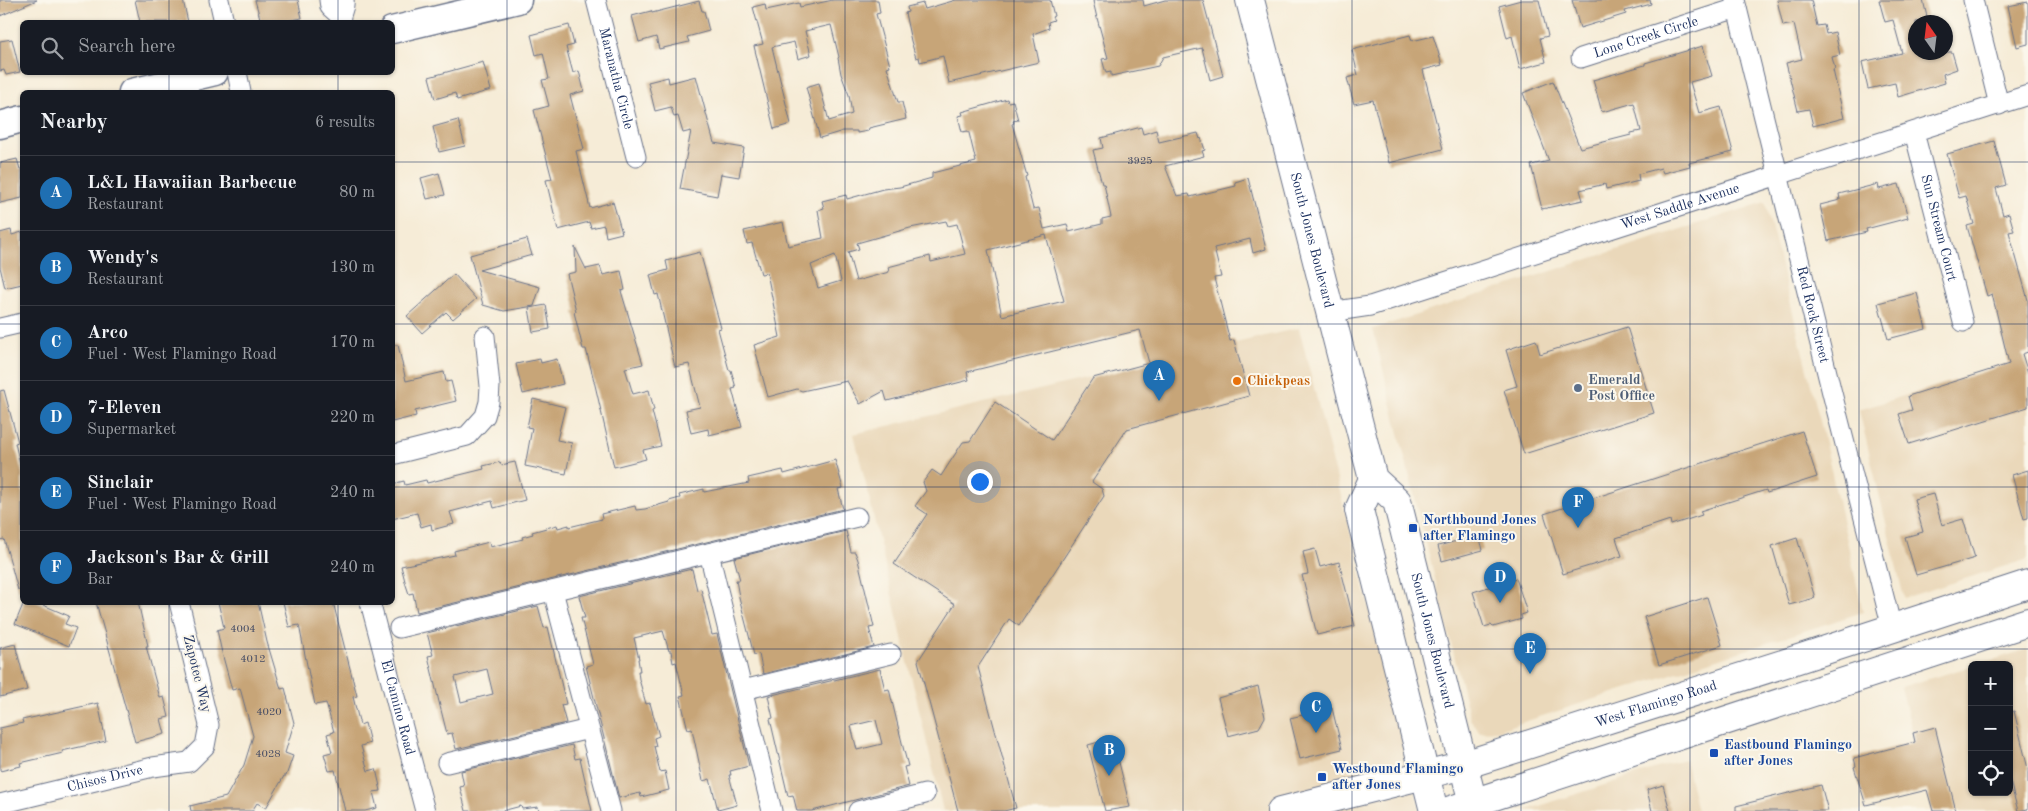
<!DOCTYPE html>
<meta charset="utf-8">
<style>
:root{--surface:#171b24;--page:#242831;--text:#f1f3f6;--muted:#9ea1a6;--line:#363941;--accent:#1f6fb2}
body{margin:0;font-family:"Old Standard TT",serif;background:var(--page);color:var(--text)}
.controls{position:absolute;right:15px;bottom:15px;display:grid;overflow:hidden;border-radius:8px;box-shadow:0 1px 4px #0004}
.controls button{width:45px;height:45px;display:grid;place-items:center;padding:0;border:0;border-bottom:1px solid var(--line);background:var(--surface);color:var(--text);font:25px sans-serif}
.compass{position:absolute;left:1908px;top:15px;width:45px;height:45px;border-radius:50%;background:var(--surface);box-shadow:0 1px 4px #0004;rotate:346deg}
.you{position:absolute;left:979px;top:481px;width:18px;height:18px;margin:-12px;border:4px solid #fff;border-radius:50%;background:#1a73e8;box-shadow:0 0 0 8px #1a73e833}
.badge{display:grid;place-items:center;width:32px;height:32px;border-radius:50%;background:var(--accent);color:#fff;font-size:16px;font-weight:700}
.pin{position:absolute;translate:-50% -41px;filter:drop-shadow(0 1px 2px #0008)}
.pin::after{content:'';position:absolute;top:26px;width:18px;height:15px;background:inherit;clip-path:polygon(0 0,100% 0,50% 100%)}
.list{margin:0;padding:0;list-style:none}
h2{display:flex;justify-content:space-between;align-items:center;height:65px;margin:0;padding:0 20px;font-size:21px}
h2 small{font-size:16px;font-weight:400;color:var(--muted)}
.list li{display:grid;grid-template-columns:32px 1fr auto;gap:15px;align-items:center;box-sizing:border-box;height:75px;padding:0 20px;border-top:1px solid var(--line)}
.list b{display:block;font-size:19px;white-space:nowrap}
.list p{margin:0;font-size:16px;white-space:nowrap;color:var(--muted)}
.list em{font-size:16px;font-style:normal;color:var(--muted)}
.icon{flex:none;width:28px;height:28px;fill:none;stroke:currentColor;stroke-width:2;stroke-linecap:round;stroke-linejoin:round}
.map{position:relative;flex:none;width:2028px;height:811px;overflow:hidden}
.search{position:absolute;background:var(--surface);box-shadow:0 1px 4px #0004;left:20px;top:20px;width:375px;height:55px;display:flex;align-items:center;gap:12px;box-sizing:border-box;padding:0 18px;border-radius:8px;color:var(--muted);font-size:19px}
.panel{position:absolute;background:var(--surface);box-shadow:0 1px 4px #0004;left:20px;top:90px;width:375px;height:515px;border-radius:8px}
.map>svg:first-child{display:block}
.built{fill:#ead8ba}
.building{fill:#c7a578;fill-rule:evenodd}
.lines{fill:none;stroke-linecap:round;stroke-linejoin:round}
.street-casing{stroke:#687188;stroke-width:21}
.secondary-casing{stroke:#687188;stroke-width:29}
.primary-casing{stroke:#687188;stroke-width:30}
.street{stroke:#fff;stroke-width:19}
.secondary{stroke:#fff;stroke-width:26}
.primary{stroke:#fff;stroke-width:28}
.grid{fill:none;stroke:#1b2f5e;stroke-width:1;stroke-opacity:0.55}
.food-dot{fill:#e8710a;stroke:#fbf7ec;stroke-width:2}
.service-dot{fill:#5c6f8a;stroke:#fbf7ec;stroke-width:2}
.transit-dot{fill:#1a4fb4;stroke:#fbf7ec;stroke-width:2}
.labels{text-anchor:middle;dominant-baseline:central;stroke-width:4;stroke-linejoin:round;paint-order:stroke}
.number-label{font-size:11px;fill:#464c64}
.street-label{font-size:14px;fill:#1b2f5e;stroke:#fbf7ec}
.service-label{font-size:14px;font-weight:bold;fill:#4e5e75;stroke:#fbf7ec;text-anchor:start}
.food-label{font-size:14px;font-weight:bold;fill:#c56008;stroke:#fbf7ec;text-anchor:start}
.transit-label{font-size:14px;font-weight:bold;fill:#164399;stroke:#fbf7ec;text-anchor:start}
</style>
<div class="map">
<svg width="2028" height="811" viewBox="0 0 2028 811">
<rect width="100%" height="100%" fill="#fbf7ec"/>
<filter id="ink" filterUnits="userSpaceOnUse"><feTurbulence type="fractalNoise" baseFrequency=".02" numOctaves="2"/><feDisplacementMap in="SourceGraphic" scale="10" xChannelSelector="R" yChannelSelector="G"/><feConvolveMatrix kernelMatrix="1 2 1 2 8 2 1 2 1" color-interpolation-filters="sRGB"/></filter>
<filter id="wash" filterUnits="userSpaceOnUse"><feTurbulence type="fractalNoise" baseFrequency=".0096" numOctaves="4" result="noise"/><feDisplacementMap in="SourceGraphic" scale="20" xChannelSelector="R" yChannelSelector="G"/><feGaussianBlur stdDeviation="1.12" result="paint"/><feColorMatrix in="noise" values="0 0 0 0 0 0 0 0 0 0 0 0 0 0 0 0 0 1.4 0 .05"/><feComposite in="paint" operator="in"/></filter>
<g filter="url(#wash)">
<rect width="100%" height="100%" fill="#f6ecd7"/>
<g class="built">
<polygon points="1765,202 1821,425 1863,612 1496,731 1480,732 1470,719 1373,329"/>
<polygon points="1299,328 1420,811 1199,811 1199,809 1190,811 943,811 854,434"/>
<polygon points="2028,357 2028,559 1904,598 1859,410"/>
<polygon points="2028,649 2028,811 1932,811 1901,687 1972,666 1972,792 2009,792 2009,665 1976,665"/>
<polygon points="1685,759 1697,811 1524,811"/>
</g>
<g id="blocks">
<g class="building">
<polygon points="0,0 37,0 0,16"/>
<polygon points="135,0 183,0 188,22 140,22"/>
<polygon points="255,0 298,0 302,18 282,22 261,22"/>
<polygon points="833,0 878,0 880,13 876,14 890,66 887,67 898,102 902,102 906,119 869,128 868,131 857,133 857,131 843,131 820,138 806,87 819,83 829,121 852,114 849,95 841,74 838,58 839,57 831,25 805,31 811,55 798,59 794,42 772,47 791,124 774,129 754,46 763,44 753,7 765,4 766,10 799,3 800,7"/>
<polygon points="956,0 1050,0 1054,16 1052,17 1054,20 1048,22 1049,28 1033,34 1039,62 949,83 943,56 920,62 919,57 916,58 911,41 905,13 908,12 907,7 923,3 925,9"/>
<polygon points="1095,0 1143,0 1144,6 1165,0 1203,0 1223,76 1210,80 1202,48 1163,57 1158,66 1111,76 1111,72 1106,73 1102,59 1108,58 1097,18 1093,1"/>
<polygon points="1521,0 1539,0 1548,36 1540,38 1546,62 1520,69 1512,36 1507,38 1499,6"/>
<polygon points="1572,0 1650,0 1651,4 1625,11 1626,14 1580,28"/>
<polygon points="1777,0 1811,0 1817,26 1824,25 1826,34 1835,32 1840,55 1832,57 1835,69 1833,70 1844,118 1813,126 1809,109 1798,111 1786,63 1802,59 1794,24 1783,26"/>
<polygon points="1879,0 1923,0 1928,21 1916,22 1916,52 1952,52 1957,69 1943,74 1945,83 1898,97 1895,83 1868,89 1862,62 1902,53 1893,20 1885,22"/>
<polygon points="699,1 702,11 704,11 709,31 687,37 689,42 659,49 656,37 639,42 632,16 651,11 652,13"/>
<polygon points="2028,2 2028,44 2017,47 2008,6"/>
<polygon points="569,25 574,45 566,47 573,73 579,71 584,91 570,95 584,149 576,151 590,208 613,202 622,233 606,237 604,225 591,228 589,222 558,230 546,180 552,179 534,110 549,106 542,80 549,79 543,53 536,55 531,35"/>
<polygon points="1410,35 1412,41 1433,36 1437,48 1442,65 1423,70 1443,149 1389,163 1373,100 1354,104 1347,78 1358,75 1352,50"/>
<polygon points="12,39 20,72 6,75 4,70 0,71 0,41"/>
<polygon points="1703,46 1712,76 1690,82 1699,113 1721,107 1733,152 1689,163 1690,166 1663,173 1661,168 1638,174 1639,181 1606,189 1605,184 1580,190 1583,200 1542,209 1531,165 1549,161 1523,93 1553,81 1580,148 1631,135 1631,133 1641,131 1634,103 1602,112 1593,80 1645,65 1645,63"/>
<polygon points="483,62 491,90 457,100 455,93 435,99 429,77"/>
<polygon points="696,76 714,143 744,148 739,177 721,174 717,196 680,189 691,131 683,133 678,116 674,117 671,107 655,111 648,82 668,77 669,83"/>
<path d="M 1007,99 L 1008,102 L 1013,101 L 1018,120 L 1013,121 L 1014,123 L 1012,124 L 1027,176 L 1025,177 L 1033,209 L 1039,208 L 1044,229 L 1067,224 L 1069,232 L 1102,224 L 1102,219 L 1111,217 L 1104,184 L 1102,184 L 1093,150 L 1103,148 L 1101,138 L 1141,127 L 1143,134 L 1156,130 L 1159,142 L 1198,133 L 1200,139 L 1201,138 L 1205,150 L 1202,151 L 1204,156 L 1165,166 L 1177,196 L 1189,194 L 1190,197 L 1236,186 L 1235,182 L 1248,178 L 1266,249 L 1253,253 L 1250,239 L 1214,248 L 1221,277 L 1214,278 L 1230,341 L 1234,340 L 1249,396 L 1127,429 L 1092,482 L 1102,489 L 1104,496 L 1019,626 L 1009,619 L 978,667 L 1016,808 L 1004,811 L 958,811 L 918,661 L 955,604 L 894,564 L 927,514 L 915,506 L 926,491 L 923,482 L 932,470 L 941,476 L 963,442 L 970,441 L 995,402 L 1052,440 L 1093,378 L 1149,363 L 1140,330 L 967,372 L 969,380 L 887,401 L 884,391 L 860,404 L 847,381 L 802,391 L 797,389 L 768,397 L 754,345 L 780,337 L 767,273 L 761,274 L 752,243 L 747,244 L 744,231 L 783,222 L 788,246 L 823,238 L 818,210 L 824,208 L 822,201 L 846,195 L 847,199 L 883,189 L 900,187 L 932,178 L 932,173 L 976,162 L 969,133 L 968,131 L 962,132 L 958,116 L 963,115 L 962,112 ZM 946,221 L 948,226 L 957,224 L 965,254 L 931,262 L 930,256 L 888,267 L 889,272 L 856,281 L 848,252 L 859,249 L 857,243 L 910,228 ZM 1046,235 L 1064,301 L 1002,316 L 988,250 ZM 835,255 L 841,281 L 818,288 L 811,265 Z"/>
<polygon points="458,120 465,146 439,152 433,127"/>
<polygon points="1994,141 2006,185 1996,188 2003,215 2009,213 2014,231 2009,232 2028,300 2028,352 2022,354 2028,373 2028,407 1909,444 1899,414 1912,410 1908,396 2009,364 1992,294 1987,296 1967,226 1974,224 1966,196 1959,198 1947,154"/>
<polygon points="17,159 20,169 22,169 22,198 0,203 0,163"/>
<polygon points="439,173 445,195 427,199 421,178"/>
<polygon points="1878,184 1879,189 1899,184 1908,218 1866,229 1867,232 1828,241 1820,205 1840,200 1839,194"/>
<polygon points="11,230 12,235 22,232 22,284 5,288 0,267 0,233"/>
<polygon points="527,239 532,255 479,270 540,287 534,306 504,311 483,305 470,255"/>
<polygon points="575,247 586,269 600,266 603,275 621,271 625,290 621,291 643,364 625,368 633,394 649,390 654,410 652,411 661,446 643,450 646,459 614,467 595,385 586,349 583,349 574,312 576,311 567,274 576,272"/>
<polygon points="700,252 721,328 718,329 729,370 731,370 736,388 732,389 742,427 709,435 708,429 691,433 686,410 700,407 689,364 675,367 658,294 655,295 650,275 668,270 666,261"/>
<polygon points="454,274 476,299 453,319 446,312 422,333 407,316"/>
<polygon points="1917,293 1926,329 1888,339 1878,303"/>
<polygon points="546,305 550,329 533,332 529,308"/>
<polygon points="1627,327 1654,413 1524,454 1504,390 1517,386 1506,350 1536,340 1540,354"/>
<polygon points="392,345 398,345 406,381 444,372 446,382 451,381 456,401 415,411 416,416 392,422"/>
<polygon points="540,359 541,363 557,359 563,384 523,394 516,364"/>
<polygon points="4,390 18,442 15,443 22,473 22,589 18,590 4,539 0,540 0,391"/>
<polygon points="533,399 565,407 557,440 572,443 566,474 525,466 532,428 527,427"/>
<polygon points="1802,431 1817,477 1767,493 1766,490 1700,511 1702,515 1671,525 1670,520 1616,538 1622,556 1563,574 1544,514"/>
<polygon points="835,460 843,488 838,489 843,509 417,612 413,593 409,594 406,585 401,566 455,555 454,551 489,542 490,547 498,545 523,539 522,537 533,534 532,532 557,525 558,528 569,525 569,527 602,519 601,514 635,506 636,510 645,509 669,502 669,501 680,498 679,495 704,489 704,492 749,483 748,478 783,470 784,474"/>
<polygon points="500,462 501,465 515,462 525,500 494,508 492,501 450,512 454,524 432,530 431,524 421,527 417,513 392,519 392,484 404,481 405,485 426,480 427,483 484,469 483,466"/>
<polygon points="2028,470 2028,518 2024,519 2012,475"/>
<polygon points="1933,494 1942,525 1963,519 1975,558 1916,575 1905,537 1923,532 1914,499"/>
<polygon points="846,531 851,552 855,552 858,560 874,627 869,628 874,647 763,674 759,654 754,655 739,597 736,580 740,580 734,558"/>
<polygon points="1479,535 1483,550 1442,561 1438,546"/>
<polygon points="1797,538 1815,598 1789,605 1772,546"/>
<polygon points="1315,549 1320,567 1339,562 1355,626 1317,635 1302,575 1308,574 1303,552"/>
<polygon points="692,569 697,590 701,589 712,635 717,634 749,766 730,771 731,775 729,775 737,805 718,810 710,779 703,781 692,729 688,730 680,696 684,695 678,670 676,662 673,663 671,651 669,651 663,631 634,638 639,659 638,659 640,671 638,671 639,679 646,704 650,703 659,736 654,738 656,746 654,746 660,772 665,771 669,790 641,797 640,793 619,798 586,666 593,664 581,618 585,618 579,596"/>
<polygon points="1516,578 1527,613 1521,615 1522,619 1493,627 1491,625 1484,627 1473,592"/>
<polygon points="1707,597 1722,645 1659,665 1644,617"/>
<polygon points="24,602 36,602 69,616 65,624 76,628 69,646 15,624"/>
<polygon points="96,602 138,602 148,646 146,646 160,698 164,697 169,717 161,719 165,734 135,742"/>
<polygon points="218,602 258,602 267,642 281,689 285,688 294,723 285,753 293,756 286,776 284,776 266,808 257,803 252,811 191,811 190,806 226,797 244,765 253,736 240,688 232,690 222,653 217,630 224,628"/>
<polygon points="283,602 333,602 357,696 353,697 360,725 365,723 370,743 361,746 368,771 376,769 381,791 373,792 377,808 365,811 345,811 335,770 329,771 324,754 332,752 327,734 334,732 326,703 315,705 299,625 289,627"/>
<path d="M 538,606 L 544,628 L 548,627 L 566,704 L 561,705 L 566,723 L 456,749 L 452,733 L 447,734 L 439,702 L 428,656 L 433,655 L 427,633 ZM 487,669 L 493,694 L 461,702 L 455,677 Z"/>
<polygon points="15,644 27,690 0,697 0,648"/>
<path d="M 880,669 L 885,690 L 889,689 L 904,751 L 908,766 L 904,767 L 909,786 L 812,811 L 797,811 L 793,795 L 788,796 L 770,719 L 773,718 L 768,696 ZM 876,720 L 882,744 L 857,750 L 851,726 Z"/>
<polygon points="1258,686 1265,717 1259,728 1228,736 1218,698"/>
<polygon points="98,703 106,741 62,751 63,753 20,763 21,766 0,771 0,728 23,723 22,720"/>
<polygon points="1332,708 1342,749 1300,759 1290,718"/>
<polygon points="2014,711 2028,769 2028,809 2018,811 2009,778 2009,712"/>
<polygon points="1935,727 1956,811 1933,811 1927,790 1866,805 1854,767 1856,766 1854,758 1915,742 1913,733"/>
<polygon points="1113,738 1130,807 1105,811 1088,745"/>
<polygon points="572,745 575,759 580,758 592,811 539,811 538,807 522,809 521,806 502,811 466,811 460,787 464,786 461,771"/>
<polygon points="1663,785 1670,811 1652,811 1647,790"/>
<polygon points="1821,785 1828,811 1736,811 1736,806"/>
</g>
</g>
</g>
<g filter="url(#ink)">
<use href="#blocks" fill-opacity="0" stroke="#687188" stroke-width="1"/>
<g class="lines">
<g class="street-casing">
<g id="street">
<polyline points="219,0 224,22"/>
<polyline points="329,0 330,7 340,16"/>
<path id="s1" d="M 596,0 L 636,157"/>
<path id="s2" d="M 1735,0 L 1832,393 L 1892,628"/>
<polyline points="1973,0 1999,105"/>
<path d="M 341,22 C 339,13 346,8 344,0"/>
<path id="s3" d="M 1581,58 L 1737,8"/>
<polyline points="237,72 241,92"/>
<path id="s4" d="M 1914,132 L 1963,322"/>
<path id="s5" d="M 1330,312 L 1370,306 L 2028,95"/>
<polyline points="0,328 22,323"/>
<polyline points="392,455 467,436 485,416 489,402 490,386 485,336"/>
<polyline points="709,553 772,811"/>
<polyline points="553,591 611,811"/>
<path id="s6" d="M 370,602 L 425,811"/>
<polyline points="399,628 857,517"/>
<polyline points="743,690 891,654"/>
<polyline points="447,763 589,729"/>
<path id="s7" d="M 0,804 L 153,767 L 189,762 L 205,746 L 209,725 L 179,602"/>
<polyline points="858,811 925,794"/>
</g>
</g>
<g class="secondary-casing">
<g id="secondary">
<polyline points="392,30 518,0"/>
<polyline points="132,92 215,72"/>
<polyline points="0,125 22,119"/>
</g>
</g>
<g class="primary-casing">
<g id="primary">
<path id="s8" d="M 1250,0 L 1373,479 L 1397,501 L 1475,811"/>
<polyline points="1373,479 1359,510 1434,811"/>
<path id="s9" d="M 1281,811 L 1464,765 L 1792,661 L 2028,584"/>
<polyline points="1448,811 2028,622"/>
</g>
</g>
<use href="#street" class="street"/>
<use href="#secondary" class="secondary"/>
<use href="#primary" class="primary"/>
</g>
</g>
<path class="grid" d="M 169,0 L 169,22M 338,0 L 338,22M 507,0 L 507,811M 676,0 L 676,811M 845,0 L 845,811M 1014,0 L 1014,811M 1183,0 L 1183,811M 1352,0 L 1352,811M 1521,0 L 1521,811M 1690,0 L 1690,811M 1859,0 L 1859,811M 169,72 L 169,92M 338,72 L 338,92M 0,162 L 22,162M 392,162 L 2028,162M 0,324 L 22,324M 392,324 L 2028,324M 0,487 L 22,487M 392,487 L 2028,487M 169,602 L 169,811M 338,602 L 338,811M 0,649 L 2028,649"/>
<circle class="food-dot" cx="1237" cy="381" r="5"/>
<circle class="service-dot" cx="1578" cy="388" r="5"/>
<g class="transit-dot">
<rect x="1408" y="523" width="10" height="10" rx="2.5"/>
<rect x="1709" y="748" width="10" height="10" rx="2.5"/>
<rect x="1317" y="772" width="10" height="10" rx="2.5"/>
</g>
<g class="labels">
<g class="number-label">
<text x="1140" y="161">3925</text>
<text x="243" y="629">4004</text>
<text x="253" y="659">4012</text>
<text x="269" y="712">4020</text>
<text x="268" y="754">4028</text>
</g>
<g class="street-label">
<text stroke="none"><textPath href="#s3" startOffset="68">Lone Creek Circle</textPath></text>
<text stroke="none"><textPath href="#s1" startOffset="81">Maranatha Circle</textPath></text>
<text stroke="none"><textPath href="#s5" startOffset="366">West Saddle Avenue</textPath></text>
<text stroke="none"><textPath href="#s4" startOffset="99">Sun Stream Court</textPath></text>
<text stroke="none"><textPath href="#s8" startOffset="248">South Jones Boulevard</textPath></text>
<text stroke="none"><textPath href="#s2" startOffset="324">Red Rock Street</textPath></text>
<text stroke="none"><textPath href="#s8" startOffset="671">South Jones Boulevard</textPath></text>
<text transform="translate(197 674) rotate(76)">Zapotec Way</text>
<text stroke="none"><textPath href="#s9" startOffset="390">West Flamingo Road</textPath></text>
<text stroke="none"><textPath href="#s6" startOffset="109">El Camino Road</textPath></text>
<text stroke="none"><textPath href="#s7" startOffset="108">Chisos Drive</textPath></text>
</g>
<g class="service-label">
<text x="1588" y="380">Emerald<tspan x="1588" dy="16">Post Office</tspan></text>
</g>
<g class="food-label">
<text x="1247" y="381">Chickpeas</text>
</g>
<g class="transit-label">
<text x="1423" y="520">Northbound Jones<tspan x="1423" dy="16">after Flamingo</tspan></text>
<text x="1724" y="745">Eastbound Flamingo<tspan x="1724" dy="16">after Jones</tspan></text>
<text x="1332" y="769">Westbound Flamingo<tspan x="1332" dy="16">after Jones</tspan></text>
</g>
</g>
</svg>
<div class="controls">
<button>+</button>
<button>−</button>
<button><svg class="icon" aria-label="locate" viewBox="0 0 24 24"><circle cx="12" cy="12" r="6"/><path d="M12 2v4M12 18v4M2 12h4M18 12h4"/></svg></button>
</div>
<svg class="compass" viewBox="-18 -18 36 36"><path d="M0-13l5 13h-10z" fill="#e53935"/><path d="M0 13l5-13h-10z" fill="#9ea1a6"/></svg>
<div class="you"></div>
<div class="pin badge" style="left:1159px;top:401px">A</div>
<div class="pin badge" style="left:1109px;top:776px">B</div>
<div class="pin badge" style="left:1316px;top:733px">C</div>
<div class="pin badge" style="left:1500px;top:603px">D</div>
<div class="pin badge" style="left:1530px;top:674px">E</div>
<div class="pin badge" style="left:1578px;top:528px">F</div>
<div class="search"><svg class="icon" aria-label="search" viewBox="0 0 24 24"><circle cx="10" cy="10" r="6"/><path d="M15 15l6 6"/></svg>Search here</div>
<section class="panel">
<h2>Nearby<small>6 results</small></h2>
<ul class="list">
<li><span class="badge">A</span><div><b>L&amp;L Hawaiian Barbecue</b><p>Restaurant</p></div><em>80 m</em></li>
<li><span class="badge">B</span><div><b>Wendy's</b><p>Restaurant</p></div><em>130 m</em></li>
<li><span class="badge">C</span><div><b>Arco</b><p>Fuel · West Flamingo Road</p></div><em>170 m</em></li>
<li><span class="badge">D</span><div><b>7-Eleven</b><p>Supermarket</p></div><em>220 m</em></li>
<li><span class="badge">E</span><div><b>Sinclair</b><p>Fuel · West Flamingo Road</p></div><em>240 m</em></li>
<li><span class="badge">F</span><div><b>Jackson's Bar &amp; Grill</b><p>Bar</p></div><em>240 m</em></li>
</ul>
</section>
</div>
